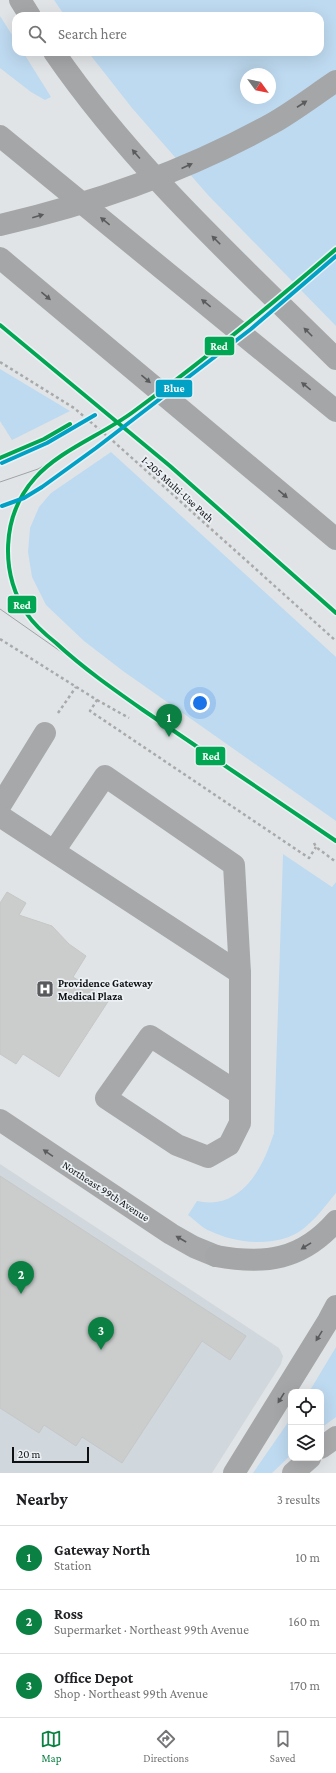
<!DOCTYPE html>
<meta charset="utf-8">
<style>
:root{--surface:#fff;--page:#f2f2f2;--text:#202124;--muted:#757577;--line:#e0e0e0;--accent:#0b8043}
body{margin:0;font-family:"Crimson Pro",serif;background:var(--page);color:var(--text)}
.controls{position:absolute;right:12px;bottom:12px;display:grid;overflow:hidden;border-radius:8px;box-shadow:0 4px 16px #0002}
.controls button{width:36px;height:36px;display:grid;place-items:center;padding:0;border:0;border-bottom:1px solid var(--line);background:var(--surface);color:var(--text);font:20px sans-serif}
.compass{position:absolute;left:240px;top:68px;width:36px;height:36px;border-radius:50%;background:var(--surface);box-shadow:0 4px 16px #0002;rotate:123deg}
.scale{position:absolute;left:12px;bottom:10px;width:77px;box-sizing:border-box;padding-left:4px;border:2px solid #0f1012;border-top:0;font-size:11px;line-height:14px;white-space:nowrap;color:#0f1012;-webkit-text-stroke:3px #ecf1f5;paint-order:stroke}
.you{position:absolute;left:200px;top:703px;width:14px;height:14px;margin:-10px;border:3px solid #fff;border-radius:50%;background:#1a73e8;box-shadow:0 0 0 6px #1a73e833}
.badge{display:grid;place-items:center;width:26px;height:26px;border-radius:50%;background:var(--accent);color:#fff;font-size:13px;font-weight:700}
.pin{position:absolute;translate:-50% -33px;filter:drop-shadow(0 1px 2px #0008)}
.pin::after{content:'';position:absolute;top:21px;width:14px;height:12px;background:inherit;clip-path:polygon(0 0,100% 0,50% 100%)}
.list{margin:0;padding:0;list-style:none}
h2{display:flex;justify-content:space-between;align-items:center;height:52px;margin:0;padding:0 16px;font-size:17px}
h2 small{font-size:13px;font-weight:400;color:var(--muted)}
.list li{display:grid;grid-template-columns:26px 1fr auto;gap:12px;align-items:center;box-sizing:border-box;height:64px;padding:0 16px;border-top:1px solid var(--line)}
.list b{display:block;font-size:15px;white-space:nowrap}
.list p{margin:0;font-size:13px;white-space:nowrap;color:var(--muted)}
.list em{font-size:13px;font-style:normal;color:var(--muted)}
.icon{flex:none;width:22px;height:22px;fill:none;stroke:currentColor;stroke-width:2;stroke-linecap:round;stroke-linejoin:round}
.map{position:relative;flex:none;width:336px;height:1473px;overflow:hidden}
.search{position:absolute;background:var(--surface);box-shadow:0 4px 16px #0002;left:12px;right:12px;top:12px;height:44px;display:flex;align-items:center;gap:10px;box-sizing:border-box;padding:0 14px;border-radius:12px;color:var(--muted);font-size:15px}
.sheet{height:244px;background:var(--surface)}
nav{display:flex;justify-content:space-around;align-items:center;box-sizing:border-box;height:56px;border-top:1px solid var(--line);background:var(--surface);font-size:11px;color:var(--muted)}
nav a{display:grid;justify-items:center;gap:2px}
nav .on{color:var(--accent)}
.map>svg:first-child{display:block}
.built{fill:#d0d7dd}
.green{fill:#bedaf0;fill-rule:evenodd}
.building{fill:#cbcccc;stroke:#c6c7c7}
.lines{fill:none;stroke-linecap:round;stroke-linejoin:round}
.path{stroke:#a8a9aa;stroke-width:2.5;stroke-dasharray:3 3;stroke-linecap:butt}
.minor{stroke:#a6a8aa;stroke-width:22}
.major{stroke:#aaabac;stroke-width:22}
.highway{stroke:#a5a6a7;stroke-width:22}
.tram{stroke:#a0a3a5;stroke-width:1}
.highway-bridge{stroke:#a5a6a7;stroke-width:22}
.rail-1-casing{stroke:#ecf1f5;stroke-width:7}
.rail-2-casing{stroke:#ecf1f5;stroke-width:7}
.rail-1{stroke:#00a651;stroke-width:4}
.rail-2{stroke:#01a1c5;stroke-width:4}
.oneway{fill:#5a5b5c}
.oneway2{fill:#5a5c5e}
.labels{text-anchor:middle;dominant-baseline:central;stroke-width:3.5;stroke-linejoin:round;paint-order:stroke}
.street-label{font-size:11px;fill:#0f1012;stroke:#ecf1f5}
.poi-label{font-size:11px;font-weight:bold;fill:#0f1012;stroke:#ecf1f5;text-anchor:start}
.line-badge{stroke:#ecf1f5;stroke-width:1.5}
.badge-label{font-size:11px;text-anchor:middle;font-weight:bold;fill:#fff}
</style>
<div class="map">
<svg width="336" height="1473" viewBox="0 0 336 1473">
<rect width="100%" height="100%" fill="#e1e4e6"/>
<polygon class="built" points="0,1164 279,1348 283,1356 281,1364 212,1473 0,1473"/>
<g class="green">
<path d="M 54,0 L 336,0 L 336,326 L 208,195 L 132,108 L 88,52 L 320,52 L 320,16 L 65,16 ZM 246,74 L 270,74 L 270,98 L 246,98 Z"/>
<polygon points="0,16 16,41 16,52 23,52 51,97 45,100 31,92 0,68"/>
<polygon points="0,369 70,411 12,440 0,421"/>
<polygon points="111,452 336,657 336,821 123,671 84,641 46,605 32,577 28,552 30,528 39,507 51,493"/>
<path d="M 283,854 L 332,887 L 336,882 L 336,1193 C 326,1205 316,1219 303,1229 C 278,1248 237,1244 210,1231 C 202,1228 195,1220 188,1215 L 197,1201 C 203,1202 210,1203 216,1202 C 249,1197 265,1161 274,1133 Z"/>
<polygon points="336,1347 336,1417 321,1428 321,1392 309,1392"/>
<polygon points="291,1418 291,1455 272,1473 253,1473"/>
</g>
<g class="building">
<polygon points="7,892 26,903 19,915 52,926 69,944 86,956 73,977 109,1000 59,1077 23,1054 16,1064 0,1054 0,903"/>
<polygon points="0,1176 246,1336 230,1360 202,1341 122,1463 82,1437 76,1446 44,1425 39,1433 0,1408"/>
</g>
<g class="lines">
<g class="path">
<polyline points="0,362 74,408 113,441 336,641"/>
<polyline points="0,639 97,700 90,711 309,858 316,847"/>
<polyline points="97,700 129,718"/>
<polyline points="58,713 76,687"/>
<polyline points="314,843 316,847 336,862"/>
</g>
<g class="minor">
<polyline points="0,806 45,733"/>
<polyline points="0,816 240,973 234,865 105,776 54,851"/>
<polyline points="240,973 240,1123 229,1145 208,1157 177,1145 106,1098 150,1036 240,1094"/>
<polyline points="0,1120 171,1234 194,1247 216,1256"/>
</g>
<g class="major">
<polyline points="321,1448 336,1437"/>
<polyline points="293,1473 310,1458"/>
</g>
<g class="highway">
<polyline points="20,0 30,16"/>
<path d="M 54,52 C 133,167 238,262 336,359"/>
<polyline points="0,136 336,411"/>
<polyline points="0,258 336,539"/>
<path d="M 216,1256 C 265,1265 302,1260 336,1221"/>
<polyline points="234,1473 328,1321 336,1306"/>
</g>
<g class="tram">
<polyline points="0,482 38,469 78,446"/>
<polyline points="0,609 90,672"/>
</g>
<path class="highway-bridge" d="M 0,225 C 95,203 187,171 273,123 C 294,111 315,95 336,81"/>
<g class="rail-1-casing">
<g id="rail-1">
<path d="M 336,249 C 270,306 203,361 133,412 C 102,435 60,450 35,478 C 1,516 0,573 27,614 C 35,626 46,635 56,643 C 83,668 113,689 143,710 C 207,754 272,797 336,841"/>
<polyline points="0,325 170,466 336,613"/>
<polyline points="0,458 44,439 70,424"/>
</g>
</g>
<g class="rail-2-casing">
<g id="rail-2">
<polyline points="2,463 47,443 95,415"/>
<polyline points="2,506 24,498 42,487 96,448 251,329 336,256"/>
</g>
</g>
<use href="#rail-1" class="rail-1"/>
<use href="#rail-2" class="rail-2"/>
</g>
<defs><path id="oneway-solid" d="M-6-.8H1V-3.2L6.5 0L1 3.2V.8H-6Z"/></defs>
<g class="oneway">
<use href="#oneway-solid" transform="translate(302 104) rotate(-33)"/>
<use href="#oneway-solid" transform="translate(136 154) rotate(-131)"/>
<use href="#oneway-solid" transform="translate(187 166) rotate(-24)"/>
<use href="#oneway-solid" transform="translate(38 216) rotate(-16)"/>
<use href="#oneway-solid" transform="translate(105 221) rotate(-141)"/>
<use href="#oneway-solid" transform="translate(216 240) rotate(-135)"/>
<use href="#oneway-solid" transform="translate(46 296) rotate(40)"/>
<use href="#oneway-solid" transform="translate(206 303) rotate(-141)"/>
<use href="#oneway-solid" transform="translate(308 332) rotate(-135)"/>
<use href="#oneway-solid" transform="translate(146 379) rotate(40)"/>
<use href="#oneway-solid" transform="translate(306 386) rotate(-141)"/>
<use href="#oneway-solid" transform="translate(283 494) rotate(40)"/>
<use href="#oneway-solid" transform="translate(306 1246) rotate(148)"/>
<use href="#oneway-solid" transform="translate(319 1336) rotate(122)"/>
<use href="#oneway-solid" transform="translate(281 1398) rotate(122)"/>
</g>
<g class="oneway2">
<use href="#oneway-solid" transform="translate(48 1153) rotate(-146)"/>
<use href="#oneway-solid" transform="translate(181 1239) rotate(-150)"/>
</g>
<defs>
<g id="hospital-square" transform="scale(0.9)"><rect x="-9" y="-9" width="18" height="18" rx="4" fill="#585a5c" stroke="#ecf1f5"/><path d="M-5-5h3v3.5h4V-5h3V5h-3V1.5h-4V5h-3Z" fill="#fff"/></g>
</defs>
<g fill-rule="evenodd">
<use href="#hospital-square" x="45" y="989"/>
</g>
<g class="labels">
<g class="street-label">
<text transform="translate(178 489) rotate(42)">I-205 Multi-Use Path</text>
<text transform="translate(106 1191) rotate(33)">Northeast 99th Avenue</text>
</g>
<g class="poi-label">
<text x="58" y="983">Providence Gateway<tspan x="58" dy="13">Medical Plaza</tspan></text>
</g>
</g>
<g class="line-badge">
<rect x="204" y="336" width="31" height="20" rx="4" fill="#00a651"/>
<rect x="155" y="379" width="38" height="19" rx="4" fill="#01a1c5"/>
<rect x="7" y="595" width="30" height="19" rx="4" fill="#00a651"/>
<rect x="195" y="746" width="31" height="20" rx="4" fill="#00a651"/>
</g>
<g class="badge-label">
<text x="219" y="350">Red</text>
<text x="174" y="392">Blue</text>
<text x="22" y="609">Red</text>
<text x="211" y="760">Red</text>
</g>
</svg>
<div class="controls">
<button><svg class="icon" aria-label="locate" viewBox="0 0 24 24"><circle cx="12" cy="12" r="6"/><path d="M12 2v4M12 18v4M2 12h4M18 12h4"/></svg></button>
<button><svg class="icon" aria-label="layers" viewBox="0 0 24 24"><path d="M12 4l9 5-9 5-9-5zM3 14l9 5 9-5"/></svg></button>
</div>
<svg class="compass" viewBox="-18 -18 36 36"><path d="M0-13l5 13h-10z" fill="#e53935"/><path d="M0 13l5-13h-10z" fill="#757577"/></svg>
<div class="scale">20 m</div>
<div class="you"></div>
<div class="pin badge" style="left:169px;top:737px">1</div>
<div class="pin badge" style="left:21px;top:1294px">2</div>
<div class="pin badge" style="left:101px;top:1350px">3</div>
<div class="search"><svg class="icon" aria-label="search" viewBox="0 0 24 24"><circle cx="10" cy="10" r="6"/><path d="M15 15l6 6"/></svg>Search here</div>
</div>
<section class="sheet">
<h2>Nearby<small>3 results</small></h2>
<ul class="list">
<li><span class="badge">1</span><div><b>Gateway North</b><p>Station</p></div><em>10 m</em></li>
<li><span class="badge">2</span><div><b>Ross</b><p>Supermarket · Northeast 99th Avenue</p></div><em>160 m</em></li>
<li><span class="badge">3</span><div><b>Office Depot</b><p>Shop · Northeast 99th Avenue</p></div><em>170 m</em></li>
</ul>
</section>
<nav>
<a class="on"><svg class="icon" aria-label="map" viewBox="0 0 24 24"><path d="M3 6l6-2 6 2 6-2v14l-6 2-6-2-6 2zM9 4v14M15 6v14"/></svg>Map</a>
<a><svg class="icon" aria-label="directions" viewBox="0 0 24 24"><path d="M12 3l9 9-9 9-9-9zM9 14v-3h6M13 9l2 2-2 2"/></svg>Directions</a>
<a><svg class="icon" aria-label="saved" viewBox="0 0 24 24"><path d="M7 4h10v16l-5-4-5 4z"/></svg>Saved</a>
</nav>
